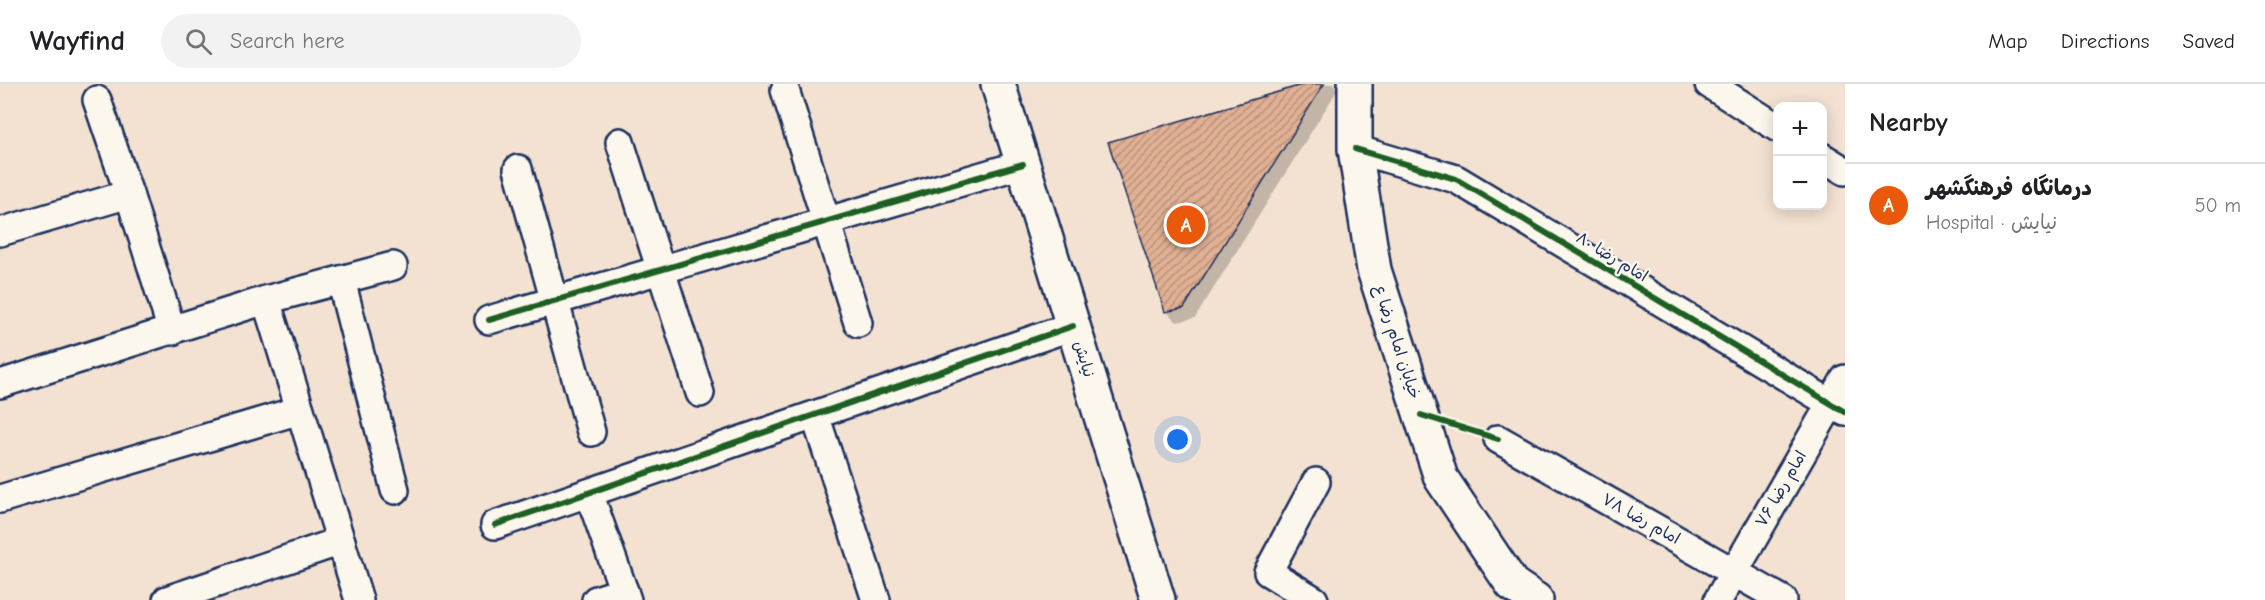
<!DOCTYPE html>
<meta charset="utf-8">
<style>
:root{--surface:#fff;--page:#f2f2f2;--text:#202124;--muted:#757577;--line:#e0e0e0;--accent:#ea580c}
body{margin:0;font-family:"Comic Neue","Playpen Sans Arabic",sans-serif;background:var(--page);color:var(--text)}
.controls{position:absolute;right:18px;top:18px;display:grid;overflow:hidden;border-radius:12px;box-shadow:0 3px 15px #0003}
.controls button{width:54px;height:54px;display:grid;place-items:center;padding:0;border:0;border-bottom:2px solid var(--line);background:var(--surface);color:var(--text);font:30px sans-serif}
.you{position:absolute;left:1178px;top:356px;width:21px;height:21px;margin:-15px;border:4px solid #fff;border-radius:50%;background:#1a73e8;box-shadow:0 0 0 9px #1a73e833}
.badge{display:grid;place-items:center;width:39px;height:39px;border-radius:50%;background:var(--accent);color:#fff;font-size:20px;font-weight:700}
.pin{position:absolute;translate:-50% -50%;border:3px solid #fff;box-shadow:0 2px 6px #0006}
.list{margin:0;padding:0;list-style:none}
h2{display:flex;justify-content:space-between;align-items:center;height:78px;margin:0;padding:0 24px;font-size:26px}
h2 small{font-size:20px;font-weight:400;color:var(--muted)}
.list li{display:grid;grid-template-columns:39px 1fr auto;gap:18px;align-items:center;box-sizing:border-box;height:84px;padding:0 24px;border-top:2px solid var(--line)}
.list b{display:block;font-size:22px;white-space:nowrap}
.list p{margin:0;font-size:20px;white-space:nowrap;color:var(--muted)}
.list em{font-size:20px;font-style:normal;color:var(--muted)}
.icon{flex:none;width:33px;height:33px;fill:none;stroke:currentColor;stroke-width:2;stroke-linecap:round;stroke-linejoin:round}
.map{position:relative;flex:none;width:1845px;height:516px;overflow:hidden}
header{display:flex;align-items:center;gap:36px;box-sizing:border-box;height:84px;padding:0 30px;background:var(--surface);border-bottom:2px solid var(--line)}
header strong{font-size:28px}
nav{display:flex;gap:33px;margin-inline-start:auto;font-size:21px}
.search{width:420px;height:54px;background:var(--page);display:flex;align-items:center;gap:15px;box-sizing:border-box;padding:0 21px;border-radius:33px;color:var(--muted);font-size:22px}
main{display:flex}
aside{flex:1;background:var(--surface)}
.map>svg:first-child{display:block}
.shadow{fill:#0003}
.building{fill:url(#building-hatch);stroke:#1b2f5e;stroke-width:1.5}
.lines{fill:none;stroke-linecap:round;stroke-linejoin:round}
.street-casing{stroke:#1b2f5e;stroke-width:32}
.secondary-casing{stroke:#1b2f5e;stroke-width:38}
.street{stroke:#fbf7ec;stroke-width:27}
.secondary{stroke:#fbf7ec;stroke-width:33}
.cycleway-casing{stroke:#fbf7ec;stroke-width:10}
.cycleway{stroke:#1b5e20;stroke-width:6}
.labels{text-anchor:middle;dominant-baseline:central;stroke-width:5;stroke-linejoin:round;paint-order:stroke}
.street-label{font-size:16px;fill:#1b2f5e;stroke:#fbf7ec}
</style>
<header>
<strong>Wayfind</strong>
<div class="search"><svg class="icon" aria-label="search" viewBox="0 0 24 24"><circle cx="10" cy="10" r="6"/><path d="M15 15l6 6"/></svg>Search here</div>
<nav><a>Map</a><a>Directions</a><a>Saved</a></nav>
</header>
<main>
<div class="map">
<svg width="1845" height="516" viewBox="0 0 1845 516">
<defs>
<pattern id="building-hatch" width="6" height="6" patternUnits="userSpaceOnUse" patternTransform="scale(1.5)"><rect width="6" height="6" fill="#e1b093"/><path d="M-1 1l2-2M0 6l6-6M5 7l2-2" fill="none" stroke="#b6907b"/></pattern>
</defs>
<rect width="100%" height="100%" fill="#f3e2d1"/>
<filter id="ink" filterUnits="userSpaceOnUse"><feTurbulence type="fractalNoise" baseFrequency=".0167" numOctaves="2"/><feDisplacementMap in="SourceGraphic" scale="12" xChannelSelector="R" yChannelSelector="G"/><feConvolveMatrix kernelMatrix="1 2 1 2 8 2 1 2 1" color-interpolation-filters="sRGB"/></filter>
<g filter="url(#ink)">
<polygon class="shadow" points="1310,0 1334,0 1338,5 1195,234 1177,238 1166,227"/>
<polygon class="building" points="1305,0 1324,0 1184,224 1165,228 1108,58"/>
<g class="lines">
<g class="street-casing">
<g id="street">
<polyline points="1709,0 1778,44"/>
<polyline points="785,6 858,239"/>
<polyline points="97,16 129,110"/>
<polyline points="620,58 700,309"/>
<polyline points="1355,65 1456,95 1845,328"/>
<polyline points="1822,73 1845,87"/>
<polyline points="518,85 591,348"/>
<polyline points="0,148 129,110 172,247"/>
<polyline points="341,196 395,406"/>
<polyline points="489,236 1023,80"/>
<polyline points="0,300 266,216"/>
<polyline points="815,331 876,516"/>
<polyline points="1498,355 1783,516"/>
<polyline points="589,409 627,516"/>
<polyline points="0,415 300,326"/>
<polyline points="495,441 1073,242"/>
<polyline points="167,516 341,457"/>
<polyline points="359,516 266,216 393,182"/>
<polyline points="596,516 624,507"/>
<polyline points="1314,516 1268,488 1316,398"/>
<polyline points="1718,516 1845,295"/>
</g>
</g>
<g class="secondary-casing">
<g id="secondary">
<polyline points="998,0 1158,516"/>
<polyline points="1355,0 1355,65 1374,186 1441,394 1512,500 1536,516"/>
</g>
</g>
<use href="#street" class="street"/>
<use href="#secondary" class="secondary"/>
<g class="cycleway-casing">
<g id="cycleway">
<polyline points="1355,65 1456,95 1845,328"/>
<polyline points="489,236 1023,80"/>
<polyline points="1421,331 1498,355"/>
<polyline points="495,441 1073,242"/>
</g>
</g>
<use href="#cycleway" class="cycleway"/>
</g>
</g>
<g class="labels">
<g class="street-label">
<text transform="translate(1612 173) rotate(31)">امام رضا ۸۰</text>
<text transform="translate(1397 258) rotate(72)">خیابان امام رضا ع</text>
<text transform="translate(1084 275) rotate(73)">نیایش</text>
<text transform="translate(1781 405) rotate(-60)">امام رضا ۷۶</text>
<text transform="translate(1641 435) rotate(29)">امام رضا ۷۸</text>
</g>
</g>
</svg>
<div class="controls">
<button>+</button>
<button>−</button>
</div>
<div class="you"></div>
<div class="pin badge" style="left:1186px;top:141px">A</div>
</div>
<aside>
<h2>Nearby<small></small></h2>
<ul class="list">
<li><span class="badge">A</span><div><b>درمانگاه فرهنگشهر</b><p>Hospital · نیایش</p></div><em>50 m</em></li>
</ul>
</aside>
</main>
